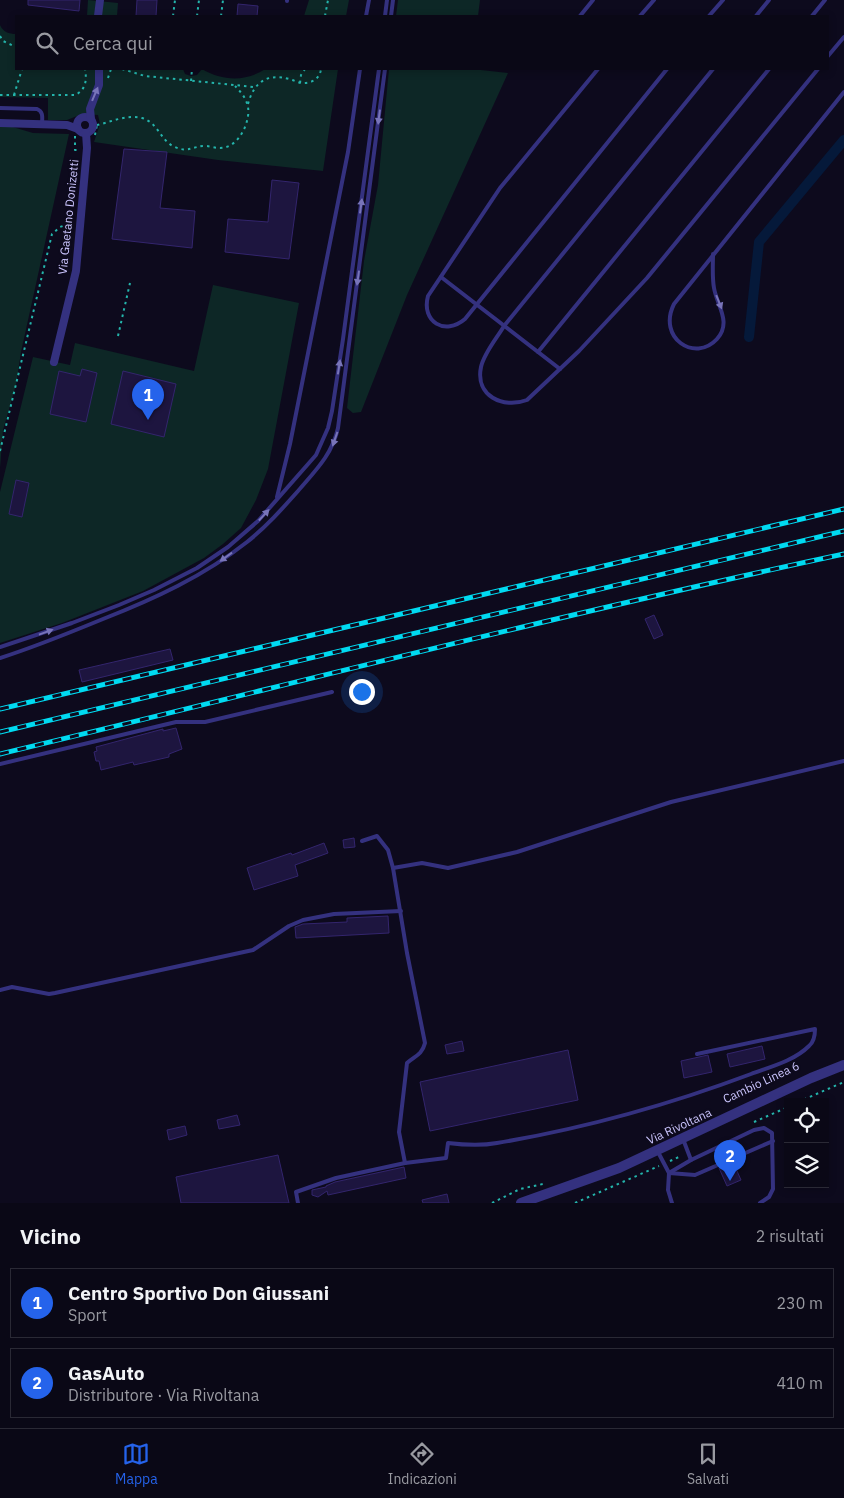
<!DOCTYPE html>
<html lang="it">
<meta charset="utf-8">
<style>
:root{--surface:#0a0816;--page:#13111f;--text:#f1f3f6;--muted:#999aa1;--line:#2a2935;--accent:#2563eb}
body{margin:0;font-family:"IBM Plex Sans",sans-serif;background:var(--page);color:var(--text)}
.controls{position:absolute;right:15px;bottom:15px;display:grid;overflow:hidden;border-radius:0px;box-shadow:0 2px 8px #0003}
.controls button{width:45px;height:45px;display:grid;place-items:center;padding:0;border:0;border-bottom:1px solid var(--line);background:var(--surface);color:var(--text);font:25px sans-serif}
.you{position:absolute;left:361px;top:691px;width:18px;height:18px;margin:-12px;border:4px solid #fff;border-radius:50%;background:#1a73e8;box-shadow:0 0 0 8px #1a73e833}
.badge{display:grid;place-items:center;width:32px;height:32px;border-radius:50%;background:var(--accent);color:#fff;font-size:16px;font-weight:700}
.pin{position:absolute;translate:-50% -41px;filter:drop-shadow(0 1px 2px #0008)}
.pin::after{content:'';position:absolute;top:26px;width:18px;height:15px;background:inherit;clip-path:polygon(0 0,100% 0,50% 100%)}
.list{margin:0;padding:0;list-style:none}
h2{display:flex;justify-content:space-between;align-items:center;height:65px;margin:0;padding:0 20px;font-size:21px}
h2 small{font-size:16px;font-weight:400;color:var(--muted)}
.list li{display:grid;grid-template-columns:32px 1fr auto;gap:15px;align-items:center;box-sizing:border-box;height:70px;margin:0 10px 10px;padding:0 10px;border:1px solid var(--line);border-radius:0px}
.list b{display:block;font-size:19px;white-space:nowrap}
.list p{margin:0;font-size:16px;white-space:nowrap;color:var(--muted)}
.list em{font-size:16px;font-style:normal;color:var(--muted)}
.icon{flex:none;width:28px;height:28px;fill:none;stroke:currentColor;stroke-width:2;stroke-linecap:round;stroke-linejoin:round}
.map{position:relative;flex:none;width:844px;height:1203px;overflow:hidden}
.search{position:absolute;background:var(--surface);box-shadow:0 2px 8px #0003;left:15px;right:15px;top:15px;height:55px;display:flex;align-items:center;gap:12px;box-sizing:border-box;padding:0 18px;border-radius:0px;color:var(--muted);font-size:19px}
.sheet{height:225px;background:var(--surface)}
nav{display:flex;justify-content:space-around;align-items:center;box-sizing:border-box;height:70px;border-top:1px solid var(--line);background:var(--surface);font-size:14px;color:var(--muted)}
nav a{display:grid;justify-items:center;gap:2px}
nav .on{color:var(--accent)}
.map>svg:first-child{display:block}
.green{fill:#0d2726}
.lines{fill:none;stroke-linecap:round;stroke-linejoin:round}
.canal{stroke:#05193a;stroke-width:10}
.building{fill:#1d153f;stroke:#33256d}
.path{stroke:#24b4ab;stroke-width:2;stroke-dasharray:2.5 4;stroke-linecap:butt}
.service{stroke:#34317f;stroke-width:4}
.minor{stroke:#34317f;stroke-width:8}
.tertiary{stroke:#34317f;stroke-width:10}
.rail-casing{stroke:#00daf1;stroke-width:5}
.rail{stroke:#0d0a1d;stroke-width:3;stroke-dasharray:9;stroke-linecap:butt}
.oneway{fill:#7874b9}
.labels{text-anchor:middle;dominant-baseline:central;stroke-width:4.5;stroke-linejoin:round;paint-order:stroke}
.street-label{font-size:12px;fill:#ccc6ff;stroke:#0d0a1d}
</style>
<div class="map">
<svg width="844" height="1203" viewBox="0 0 844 1203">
<rect width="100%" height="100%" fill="#0d0a1d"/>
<g class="green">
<polygon points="88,0 118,3 117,16 87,16"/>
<polygon points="309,0 349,0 346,16 304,16"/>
<polygon points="398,0 480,0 478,16 396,16"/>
<path d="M 0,25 C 3,32 9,34 16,34 L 16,69 L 183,69 L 185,74 L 191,76 L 197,75 L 202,69 C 222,81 246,82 265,69 L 338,69 L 323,171 L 218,160 L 94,142 L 100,124 L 98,115 L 82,114 L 67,120 L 48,120 L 48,98 L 0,97 Z"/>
<polygon points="389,69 472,69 508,73 407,295 361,412 353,413 347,408 364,261 378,185"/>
<polygon points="6,125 33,133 69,134 21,352 16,385 3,430 0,468 0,126"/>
<polygon points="213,285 299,303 268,469 256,500 241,528 223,544 204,558 143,591 62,623 0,643 0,492 33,357 70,365 75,343 194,371"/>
</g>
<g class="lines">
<polyline class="canal" points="749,337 759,242 844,140"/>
</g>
<g class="building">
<polygon points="28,0 80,0 79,11 28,5"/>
<polygon points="137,0 157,0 156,16 136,16"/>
<polygon points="238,4 258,6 257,16 237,16"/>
<polygon points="124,149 167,152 160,208 195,211 192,248 112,239"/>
<polygon points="272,180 299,183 289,259 225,252 228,219 268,222"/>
<polygon points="82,369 97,373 86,422 50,414 59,371 80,376"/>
<polygon points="123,371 176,384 164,437 111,424"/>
<polygon points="16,480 29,483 22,517 9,514"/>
<polygon points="654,615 663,635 654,639 645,619"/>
<polygon points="170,649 173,660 82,682 79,670"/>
<polygon points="176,728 182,749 169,754 169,757 134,765 133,762 101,770 99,761 96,761 94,752 97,751 96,747 163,729 163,731"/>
<polygon points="354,838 355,847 344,848 343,840"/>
<polygon points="324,843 328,853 295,865 298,876 254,890 247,868 291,853 292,855"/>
<polygon points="388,916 389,933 296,938 295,927 303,924 347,922 347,918"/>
<polygon points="462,1041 464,1051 447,1054 445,1045"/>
<polygon points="762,1046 765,1059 730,1067 727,1054"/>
<polygon points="568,1050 578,1100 430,1131 420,1082"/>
<polygon points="708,1055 712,1072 684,1078 681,1061"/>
<polygon points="237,1115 240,1125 219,1129 217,1120"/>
<polygon points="185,1126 187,1135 169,1140 167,1130"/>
<polygon points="278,1155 289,1203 181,1203 176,1177"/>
<polygon points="733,1162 741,1180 727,1186 719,1168"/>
<polygon points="404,1167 406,1178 328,1195 327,1191 318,1197 312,1195 312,1190 326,1187 326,1186 335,1182"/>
<polygon points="447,1194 449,1203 423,1203 422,1200"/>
</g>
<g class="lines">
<g class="path">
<polyline points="173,16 175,0"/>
<polyline points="197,16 199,0"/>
<polyline points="221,16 223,0"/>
<polyline points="325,16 328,0"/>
<polyline points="0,36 3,41 16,47"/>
<polyline points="122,69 145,76 254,87"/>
<polyline points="108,78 111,69"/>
<polyline points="191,81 192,69"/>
<polyline points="300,83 301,75 305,69"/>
<path d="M 0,95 L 75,95 C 86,90 87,80 85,69"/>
<polyline points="14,95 22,69"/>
<path d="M 248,104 C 254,82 267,73 289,79 C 293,80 297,82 301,83 C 311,84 320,79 321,69"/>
<path d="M 97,125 C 111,122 127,114 142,118 C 159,123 160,141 175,147 C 188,153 193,146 205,146 C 210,146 215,148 220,148 C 236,148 246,130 248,116 C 250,104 244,95 235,86"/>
<polyline points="95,135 97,125"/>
<polyline points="75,136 75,150 79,150"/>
<polyline points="118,336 130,283"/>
<polyline points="0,451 52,234 60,227 71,223"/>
<polyline points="798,1102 844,1082"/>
<polyline points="754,1122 788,1107"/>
<polyline points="670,1161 681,1156"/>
<polyline points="492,1203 520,1189 543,1184"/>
<polyline points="575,1203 659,1166"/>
</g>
<g class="service">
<polyline points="287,1 287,0"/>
<polyline points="366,16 369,0"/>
<polyline points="385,16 387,0"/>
<polyline points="391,16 393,0"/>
<polyline points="580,16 593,0"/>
<polyline points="640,16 654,0"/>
<polyline points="709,16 723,0"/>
<polyline points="756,16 769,0"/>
<polyline points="812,16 825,0"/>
<polyline points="828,56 844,37"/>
<path d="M 598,69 L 500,188 L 428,296 C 421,322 445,336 465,319 L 667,69"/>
<path d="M 713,69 L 504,326 C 497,338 484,353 481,367 C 475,396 503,409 527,400 L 579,351 L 647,278 L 818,69"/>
<path d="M 0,108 L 37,109 C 44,112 42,118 42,125"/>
<path d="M 713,254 C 713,265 712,277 714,288 C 717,306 732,322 717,339 C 695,363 657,338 674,304 L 844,92"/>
<polyline points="441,277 560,369"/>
<polyline points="538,352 769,69"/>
<polyline points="277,497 290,444 348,152 360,69"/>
<polyline points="0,647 72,623 119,605 154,590 197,568 228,547 258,521 316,455 328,428 332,411 343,339 379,69"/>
<path d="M 0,658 C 35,647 69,633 103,619 C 154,599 204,576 247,542 C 266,527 282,509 298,491 C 315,471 332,455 338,428 L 385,69"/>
<polyline points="0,764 176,722 205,722 332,692"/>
<path d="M 362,841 L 377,836 L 388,850 L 393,868 L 407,953 L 425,1043 C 422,1055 415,1056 407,1063 L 399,1132 L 405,1163"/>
<polyline points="393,868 422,863 448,868 517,852 671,802 844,761"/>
<polyline points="0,990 12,987 49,994 55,993 253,950 289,926 303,920 334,914 401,911"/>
<polyline points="683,1139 691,1160 754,1130 764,1128 772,1133 773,1189 769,1197 760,1203"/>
<polyline points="658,1152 669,1173 695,1175 773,1141"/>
<path d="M 298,1203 L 296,1192 L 336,1178 L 405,1163 L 446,1158 L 448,1143 C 464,1145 481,1146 497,1143 C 581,1129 671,1104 751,1074 C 770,1067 794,1061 809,1046 C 814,1042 815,1036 815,1029 L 697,1054"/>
<polyline points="672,1203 668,1190 669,1173 691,1160"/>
</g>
<g class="minor">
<polyline points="98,16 100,0"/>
<circle cx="85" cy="125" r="8"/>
<polyline points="91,119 90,109 99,85 99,69"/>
<polyline points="0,123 67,125 78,129"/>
<polyline points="54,362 76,271 87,148 86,133"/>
</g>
<polyline class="tertiary" points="521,1203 619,1168 811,1078 844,1065"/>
<g class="rail-casing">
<g id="rail">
<polyline points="0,709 844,509"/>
<polyline points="0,732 844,531"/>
<path d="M 0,754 C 281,687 561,614 844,554"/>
</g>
</g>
<use href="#rail" class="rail"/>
</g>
<defs><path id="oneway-solid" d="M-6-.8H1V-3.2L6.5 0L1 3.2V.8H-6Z" transform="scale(1.25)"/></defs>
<g class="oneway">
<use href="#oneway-solid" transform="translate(95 94) rotate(-67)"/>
<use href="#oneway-solid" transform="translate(379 117) rotate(97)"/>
<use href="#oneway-solid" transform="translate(361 206) rotate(-82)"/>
<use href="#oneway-solid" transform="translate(358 278) rotate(98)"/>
<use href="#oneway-solid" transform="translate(719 302) rotate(68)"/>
<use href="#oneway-solid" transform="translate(339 367) rotate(-81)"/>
<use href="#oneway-solid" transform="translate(335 439) rotate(109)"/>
<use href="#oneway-solid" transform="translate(264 515) rotate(-47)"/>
<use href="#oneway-solid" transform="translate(226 557) rotate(144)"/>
<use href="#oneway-solid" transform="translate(46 632) rotate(-20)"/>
</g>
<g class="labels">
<g class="street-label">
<text transform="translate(68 217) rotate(-84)">Via Gaetano Donizetti</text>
<text transform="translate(761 1082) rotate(-25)">Cambio Linea 6</text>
<text transform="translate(679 1126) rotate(-25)">Via Rivoltana</text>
</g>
</g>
</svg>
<div class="controls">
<button><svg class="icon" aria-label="locate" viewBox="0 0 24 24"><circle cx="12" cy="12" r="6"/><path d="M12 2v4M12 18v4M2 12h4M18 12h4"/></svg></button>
<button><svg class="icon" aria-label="layers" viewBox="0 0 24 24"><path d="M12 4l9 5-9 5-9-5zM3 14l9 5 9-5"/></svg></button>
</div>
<div class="you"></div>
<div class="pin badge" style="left:148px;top:420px">1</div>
<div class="pin badge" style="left:730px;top:1181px">2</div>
<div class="search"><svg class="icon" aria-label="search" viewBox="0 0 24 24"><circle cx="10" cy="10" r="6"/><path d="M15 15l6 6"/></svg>Cerca qui</div>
</div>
<section class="sheet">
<h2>Vicino<small>2 risultati</small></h2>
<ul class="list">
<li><span class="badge">1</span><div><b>Centro Sportivo Don Giussani</b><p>Sport</p></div><em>230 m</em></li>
<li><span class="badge">2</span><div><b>GasAuto</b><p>Distributore · Via Rivoltana</p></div><em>410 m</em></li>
</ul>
</section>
<nav>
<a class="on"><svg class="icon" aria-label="map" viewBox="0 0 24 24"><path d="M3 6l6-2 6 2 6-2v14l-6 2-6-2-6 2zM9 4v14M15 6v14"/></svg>Mappa</a>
<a><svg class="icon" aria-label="directions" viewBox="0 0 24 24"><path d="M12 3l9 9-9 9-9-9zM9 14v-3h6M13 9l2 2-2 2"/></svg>Indicazioni</a>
<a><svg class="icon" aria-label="saved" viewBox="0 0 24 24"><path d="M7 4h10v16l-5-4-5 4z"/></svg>Salvati</a>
</nav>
